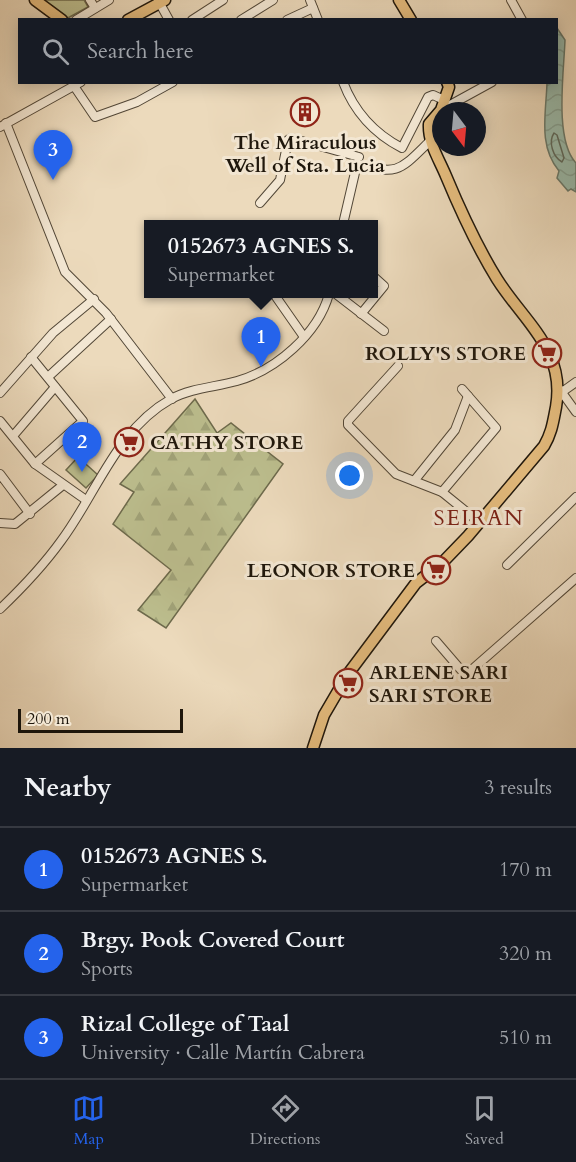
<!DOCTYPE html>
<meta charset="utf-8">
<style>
:root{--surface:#171b24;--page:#242831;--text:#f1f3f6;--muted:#9ea1a6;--line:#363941;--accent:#2563eb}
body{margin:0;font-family:Cardo,serif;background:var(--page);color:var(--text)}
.compass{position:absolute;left:432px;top:102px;width:54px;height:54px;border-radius:50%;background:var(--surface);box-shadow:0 3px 15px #0003;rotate:164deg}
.scale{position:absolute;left:18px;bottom:15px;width:165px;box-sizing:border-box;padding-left:6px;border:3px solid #1e160b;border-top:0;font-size:16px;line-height:21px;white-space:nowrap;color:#1e160b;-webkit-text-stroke:4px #f3e7d3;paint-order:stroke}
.you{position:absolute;left:350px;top:476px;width:21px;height:21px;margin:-15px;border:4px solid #fff;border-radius:50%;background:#1a73e8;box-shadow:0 0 0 9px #1a73e833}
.badge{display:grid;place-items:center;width:39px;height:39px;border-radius:50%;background:var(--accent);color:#fff;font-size:20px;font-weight:700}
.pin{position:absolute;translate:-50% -50px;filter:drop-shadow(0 2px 3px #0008)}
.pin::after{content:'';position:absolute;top:32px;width:21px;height:18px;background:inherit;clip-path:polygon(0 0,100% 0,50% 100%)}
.popup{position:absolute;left:144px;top:220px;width:234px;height:78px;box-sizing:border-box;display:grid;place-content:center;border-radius:0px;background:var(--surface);filter:drop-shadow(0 2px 4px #0005);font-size:20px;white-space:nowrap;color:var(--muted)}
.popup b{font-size:22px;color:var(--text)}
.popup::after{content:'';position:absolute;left:50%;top:100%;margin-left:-12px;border:12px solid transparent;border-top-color:var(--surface)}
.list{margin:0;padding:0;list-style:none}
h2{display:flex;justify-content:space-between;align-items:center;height:78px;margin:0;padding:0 24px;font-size:26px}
h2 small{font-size:20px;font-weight:400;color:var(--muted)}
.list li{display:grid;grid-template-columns:39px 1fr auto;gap:18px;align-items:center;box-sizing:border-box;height:84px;padding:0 24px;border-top:2px solid var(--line)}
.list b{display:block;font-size:22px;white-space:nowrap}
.list p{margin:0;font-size:20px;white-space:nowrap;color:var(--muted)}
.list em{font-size:20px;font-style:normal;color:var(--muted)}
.icon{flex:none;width:33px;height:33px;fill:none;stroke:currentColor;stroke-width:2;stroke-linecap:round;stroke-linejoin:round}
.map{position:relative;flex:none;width:576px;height:748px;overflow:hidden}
.search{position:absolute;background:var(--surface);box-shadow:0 3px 15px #0003;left:18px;right:18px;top:18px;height:66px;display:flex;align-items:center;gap:15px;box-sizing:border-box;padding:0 21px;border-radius:0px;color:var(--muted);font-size:22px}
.sheet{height:330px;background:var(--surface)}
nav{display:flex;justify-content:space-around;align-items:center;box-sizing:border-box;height:84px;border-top:2px solid var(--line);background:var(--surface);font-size:16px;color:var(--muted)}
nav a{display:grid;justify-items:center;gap:3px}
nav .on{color:var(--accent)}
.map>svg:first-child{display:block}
.forest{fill:url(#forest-firs);stroke:#6d6a4c;stroke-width:1.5}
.park{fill:#bcbe8e;stroke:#6d6a4c;stroke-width:1.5}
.water{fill:url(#water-waves);stroke:#68796c;stroke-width:1.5}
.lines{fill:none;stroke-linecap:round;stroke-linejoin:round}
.shore{stroke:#5c685c;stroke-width:1.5}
.minor-casing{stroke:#524737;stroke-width:10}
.major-casing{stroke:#1e160b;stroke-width:13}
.minor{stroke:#f3e7d3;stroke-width:8}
.major{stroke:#e6bd7e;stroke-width:10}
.labels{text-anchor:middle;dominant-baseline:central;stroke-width:6;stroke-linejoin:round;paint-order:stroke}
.poi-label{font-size:20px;font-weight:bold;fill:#1e160b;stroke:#f3e7d3;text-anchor:end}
.quarter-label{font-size:22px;letter-spacing:1.5px;fill:#7a1f14;stroke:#f3e7d3}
</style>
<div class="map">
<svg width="576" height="748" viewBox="0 0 576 748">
<defs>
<pattern id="forest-firs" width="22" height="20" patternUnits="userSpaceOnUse" patternTransform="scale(1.5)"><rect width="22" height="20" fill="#bcbe8e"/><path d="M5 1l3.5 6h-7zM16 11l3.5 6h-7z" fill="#a1a379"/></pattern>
<pattern id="water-waves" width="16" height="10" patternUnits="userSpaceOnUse" patternTransform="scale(1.5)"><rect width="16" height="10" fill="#99bbac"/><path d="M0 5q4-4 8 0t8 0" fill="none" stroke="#83a093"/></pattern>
</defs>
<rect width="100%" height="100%" fill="#ecdabc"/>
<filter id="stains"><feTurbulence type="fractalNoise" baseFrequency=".00333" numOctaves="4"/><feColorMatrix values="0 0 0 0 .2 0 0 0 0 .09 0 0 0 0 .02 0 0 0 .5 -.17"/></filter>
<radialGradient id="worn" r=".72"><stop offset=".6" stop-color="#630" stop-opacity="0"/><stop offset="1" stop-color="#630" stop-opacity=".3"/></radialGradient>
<polygon class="forest" points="195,399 217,433 231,423 283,464 166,628 138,610 171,570 113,524 134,492 120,484"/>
<g class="park">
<polygon points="38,0 84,0 88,7 66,19"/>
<polygon points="78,457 98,475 86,488 66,470"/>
</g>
<path class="water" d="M 557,28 L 565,40 C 564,71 554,140 576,163 L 576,192 L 571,189 L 568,191 L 557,178 L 559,171 C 538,146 546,114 547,83 L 556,82 Z"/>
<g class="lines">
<path class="shore" d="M 554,133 L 557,135 L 564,158 L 562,162 C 553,157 548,142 554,133 Z"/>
<g class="minor-casing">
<g id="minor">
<polyline points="90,0 95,8"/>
<polyline points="158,0 169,20"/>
<polyline points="310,0 318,20"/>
<polyline points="511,0 522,20"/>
<polyline points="76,20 109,0"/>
<polyline points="192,20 223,0"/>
<polyline points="241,20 273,0"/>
<polyline points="287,20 313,8"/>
<path d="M 343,82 C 354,111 375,134 402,148 L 428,97 L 433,95 L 444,100"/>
<polyline points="74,86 95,117 137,102 173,82"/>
<polyline points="441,110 492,82"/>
<polyline points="6,123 65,272 106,313 172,399"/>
<polyline points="0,127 81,82"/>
<polyline points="260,203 280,180 288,140 291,138 359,157"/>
<path d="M 343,224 L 357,164 C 399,176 400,170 430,141"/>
<polyline points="274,294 304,337"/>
<polyline points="336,294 384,331"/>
<polyline points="361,314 384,286 374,277"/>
<polyline points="31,357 83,421 35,464"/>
<polyline points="398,366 348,421 348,425 396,474 442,492 479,522"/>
<polyline points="48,377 111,319"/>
<polyline points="558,387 576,412"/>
<polyline points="562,392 576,382"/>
<polyline points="0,393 53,333 94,299"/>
<polyline points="0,421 35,464 86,500"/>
<polyline points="13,436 55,387"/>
<polyline points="0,474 30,514"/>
<polyline points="414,481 455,430 468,396"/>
<polyline points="442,492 496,428 462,389"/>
<polyline points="0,523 15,524 63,485"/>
<polyline points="507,565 576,497"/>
<path d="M 0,609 C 22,588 43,566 61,541 C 97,493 116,430 171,399 C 191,388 216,387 237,381 C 276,370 318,334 329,294"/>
<polyline points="436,641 461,670 468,673 576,578"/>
</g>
</g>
<g class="major-casing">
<g id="major">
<polyline points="35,0 62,20"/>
<polyline points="399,0 411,20"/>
<polyline points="128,20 165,0"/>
<path d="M 313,748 L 324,715 L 348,674 L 416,583 L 442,563 L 468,536 L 544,446 C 552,432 553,422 556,407 C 566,350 524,322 497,279 C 476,245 461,212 446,176 C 439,159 428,143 429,124 L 441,110 L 449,87 L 447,82"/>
</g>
</g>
<use href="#minor" class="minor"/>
<use href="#major" class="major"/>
</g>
<defs>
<g id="building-ring" transform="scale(1.5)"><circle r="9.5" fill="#f3e7d3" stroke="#8f2418" stroke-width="1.5"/><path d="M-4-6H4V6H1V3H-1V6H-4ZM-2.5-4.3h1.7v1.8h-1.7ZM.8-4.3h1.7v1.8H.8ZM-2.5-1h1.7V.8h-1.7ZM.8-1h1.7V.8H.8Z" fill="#8f2418"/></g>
<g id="supermarket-ring" transform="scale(1.5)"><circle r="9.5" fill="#f3e7d3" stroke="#8f2418" stroke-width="1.5"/><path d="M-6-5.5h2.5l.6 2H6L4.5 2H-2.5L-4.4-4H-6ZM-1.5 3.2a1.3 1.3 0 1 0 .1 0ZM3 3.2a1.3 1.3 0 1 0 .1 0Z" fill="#8f2418"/></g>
</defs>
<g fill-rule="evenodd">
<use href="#building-ring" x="305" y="112"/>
<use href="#supermarket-ring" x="547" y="353"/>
<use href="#supermarket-ring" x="129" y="442"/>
<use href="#supermarket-ring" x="436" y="570"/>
<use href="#supermarket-ring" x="348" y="683"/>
</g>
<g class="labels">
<g class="poi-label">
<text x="305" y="142" text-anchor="middle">The Miraculous<tspan x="305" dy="23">Well of Sta. Lucia</tspan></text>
<text x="526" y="353">ROLLY'S STORE</text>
<text x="150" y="442" text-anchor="start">CATHY STORE</text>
<text x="415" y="570">LEONOR STORE</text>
<text x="369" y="672" text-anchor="start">ARLENE SARI<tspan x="369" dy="23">SARI STORE</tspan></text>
</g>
<g class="quarter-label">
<text x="479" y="518">SEIRAN</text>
</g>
</g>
<rect width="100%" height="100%" filter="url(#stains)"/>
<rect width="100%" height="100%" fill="url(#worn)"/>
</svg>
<svg class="compass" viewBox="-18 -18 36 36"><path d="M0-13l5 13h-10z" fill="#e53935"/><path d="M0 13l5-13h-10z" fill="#9ea1a6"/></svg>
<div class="scale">200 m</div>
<div class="you"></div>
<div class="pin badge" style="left:261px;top:367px">1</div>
<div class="popup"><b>0152673 AGNES S.</b>Supermarket</div>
<div class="pin badge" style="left:82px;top:472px">2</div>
<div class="pin badge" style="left:53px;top:180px">3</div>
<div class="search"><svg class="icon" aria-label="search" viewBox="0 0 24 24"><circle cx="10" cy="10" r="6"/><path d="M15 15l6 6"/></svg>Search here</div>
</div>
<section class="sheet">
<h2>Nearby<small>3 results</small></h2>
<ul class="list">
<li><span class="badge">1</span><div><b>0152673 AGNES S.</b><p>Supermarket</p></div><em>170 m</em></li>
<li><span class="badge">2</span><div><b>Brgy. Pook Covered Court</b><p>Sports</p></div><em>320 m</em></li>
<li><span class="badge">3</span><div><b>Rizal College of Taal</b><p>University · Calle Martín Cabrera</p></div><em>510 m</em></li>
</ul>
</section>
<nav>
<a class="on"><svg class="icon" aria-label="map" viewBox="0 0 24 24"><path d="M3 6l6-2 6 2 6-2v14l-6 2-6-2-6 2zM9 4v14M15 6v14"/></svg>Map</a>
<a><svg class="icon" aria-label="directions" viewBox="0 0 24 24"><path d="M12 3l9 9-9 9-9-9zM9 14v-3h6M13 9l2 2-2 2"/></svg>Directions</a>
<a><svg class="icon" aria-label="saved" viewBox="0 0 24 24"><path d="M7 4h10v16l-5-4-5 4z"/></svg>Saved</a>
</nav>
